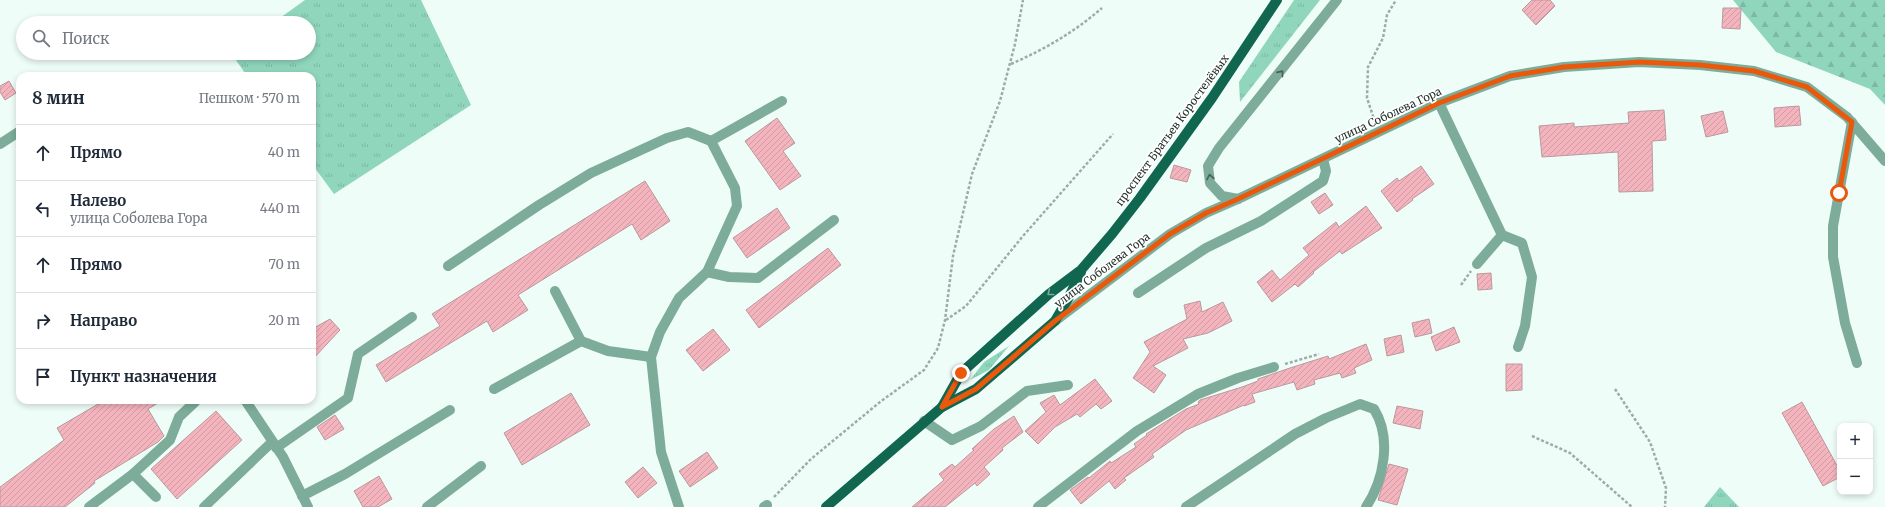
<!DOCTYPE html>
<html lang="ru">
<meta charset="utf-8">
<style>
:root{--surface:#fff;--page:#f6f6f7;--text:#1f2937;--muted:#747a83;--line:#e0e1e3}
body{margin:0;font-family:Merriweather,serif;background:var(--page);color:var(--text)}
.controls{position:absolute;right:12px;bottom:12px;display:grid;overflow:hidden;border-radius:8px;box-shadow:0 2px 6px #0003}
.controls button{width:36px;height:36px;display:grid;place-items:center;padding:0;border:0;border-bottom:1px solid var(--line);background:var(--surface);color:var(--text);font:20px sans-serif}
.stop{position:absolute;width:12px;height:12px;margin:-9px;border:3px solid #ea580c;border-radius:50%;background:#fff}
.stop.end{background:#ea580c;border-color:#fff;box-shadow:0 1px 4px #0008}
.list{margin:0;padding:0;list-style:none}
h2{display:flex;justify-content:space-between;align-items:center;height:52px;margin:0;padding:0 16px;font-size:17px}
h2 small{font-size:13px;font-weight:400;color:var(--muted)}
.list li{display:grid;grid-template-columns:26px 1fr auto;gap:12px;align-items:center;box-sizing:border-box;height:56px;padding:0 16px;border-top:1px solid var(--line)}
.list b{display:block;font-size:15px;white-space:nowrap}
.list p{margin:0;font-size:13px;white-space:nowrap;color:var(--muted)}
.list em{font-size:13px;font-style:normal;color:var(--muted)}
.icon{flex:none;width:22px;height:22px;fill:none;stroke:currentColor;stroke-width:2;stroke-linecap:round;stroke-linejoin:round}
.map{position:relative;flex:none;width:1885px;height:507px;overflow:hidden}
.search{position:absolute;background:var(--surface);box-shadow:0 2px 6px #0003;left:16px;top:16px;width:300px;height:44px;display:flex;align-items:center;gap:10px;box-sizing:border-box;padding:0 14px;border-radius:22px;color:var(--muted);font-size:15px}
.panel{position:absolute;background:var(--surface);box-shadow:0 2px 6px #0003;left:16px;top:72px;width:300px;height:332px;border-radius:12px}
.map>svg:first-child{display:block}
.grass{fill:url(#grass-tufts)}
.forest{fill:url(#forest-firs)}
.building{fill:url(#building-hatch);stroke:#bb989d}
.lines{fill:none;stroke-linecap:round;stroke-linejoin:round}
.path{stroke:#9eaca6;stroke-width:2.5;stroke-dasharray:3 2;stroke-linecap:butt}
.minor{stroke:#7dac9a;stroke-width:10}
.major{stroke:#11664f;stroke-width:10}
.oneway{stroke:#466257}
.oneway2{stroke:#7cab9e}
.route{stroke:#ea580c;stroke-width:5}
.labels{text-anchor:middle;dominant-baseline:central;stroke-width:3.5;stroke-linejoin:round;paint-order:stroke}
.street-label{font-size:11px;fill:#22302a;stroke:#fff}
</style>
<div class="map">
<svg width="1885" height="507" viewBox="0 0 1885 507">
<defs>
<pattern id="grass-tufts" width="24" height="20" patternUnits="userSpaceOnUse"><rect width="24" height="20" fill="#90d6bd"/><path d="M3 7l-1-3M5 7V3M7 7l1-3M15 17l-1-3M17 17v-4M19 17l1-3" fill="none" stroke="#7cb8a3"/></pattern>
<pattern id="forest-firs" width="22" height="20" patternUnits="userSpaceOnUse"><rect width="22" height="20" fill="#90d6bd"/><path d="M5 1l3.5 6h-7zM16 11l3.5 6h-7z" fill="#7cb8a3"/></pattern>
<pattern id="building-hatch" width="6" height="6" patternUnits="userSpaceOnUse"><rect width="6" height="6" fill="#f4b4bd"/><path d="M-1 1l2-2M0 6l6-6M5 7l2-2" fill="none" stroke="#d19ba3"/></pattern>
</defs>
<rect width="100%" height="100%" fill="#effdf8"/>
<g class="grass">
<polygon points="305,0 421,0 471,105 334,194 312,164 312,76 247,76 231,53 309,53 309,23 273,23"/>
<polygon points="1294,0 1320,0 1240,102 1239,82"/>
<polygon points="1009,346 989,370 970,380 984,362"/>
<polygon points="1720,487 1739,507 1704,507"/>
</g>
<polygon class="forest" points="1733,0 1885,0 1885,105 1870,89 1776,52"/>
<g class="building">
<polygon points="1532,0 1550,0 1555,6 1536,25 1522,10"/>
<polygon points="1723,8 1741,8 1740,29 1722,28"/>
<polygon points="9,81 16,93 5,100 0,92 0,86"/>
<polygon points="1799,106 1801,125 1775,127 1774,108"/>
<polygon points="1664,110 1666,140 1652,141 1653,191 1619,192 1618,152 1542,157 1539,126 1574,123 1574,127 1629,123 1628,112"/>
<polygon points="1723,111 1728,132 1706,137 1701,116"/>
<polygon points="777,118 795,143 783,151 801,176 780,190 745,141"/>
<polygon points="1174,165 1191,170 1187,182 1170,178"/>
<polygon points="1421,166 1434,184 1412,199 1413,200 1397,212 1381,191 1397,178 1399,181"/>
<polygon points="645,181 670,221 641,240 632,224 518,295 528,310 493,332 487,321 386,382 376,365 440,326 432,314"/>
<polygon points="1325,193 1333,205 1319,214 1311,202"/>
<polygon points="1366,206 1382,228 1342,254 1340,251 1313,272 1314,273 1298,287 1295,284 1272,302 1257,282 1272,270 1280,280 1309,255 1303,248 1336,222 1339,227"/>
<polygon points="777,208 790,228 747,258 733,238"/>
<polygon points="828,248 841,265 759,328 746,310"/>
<polygon points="1491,273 1492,289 1478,290 1477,274"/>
<polygon points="1200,301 1202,312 1223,302 1232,321 1208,333 1183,339 1188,348 1153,366 1166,375 1154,393 1133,378 1150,352 1144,342 1187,319 1184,305"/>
<polygon points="330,319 340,330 312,360 312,329"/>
<polygon points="1429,319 1432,333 1415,337 1412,323"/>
<polygon points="1454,327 1460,342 1436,351 1431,337"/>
<polygon points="713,329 730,350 703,371 686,350"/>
<polygon points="1401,335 1404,352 1387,356 1384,339"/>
<polygon points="1366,344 1372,360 1354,368 1356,373 1342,378 1340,373 1314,380 1315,384 1297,390 1294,382 1252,394 1255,402 1244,406 1244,405 1186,430 1152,454 1154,457 1124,478 1126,480 1115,489 1109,481 1081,504 1070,490 1088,477 1089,478 1110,461 1111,463 1136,447 1134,444 1147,435 1146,434 1186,409 1199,404 1198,402 1200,400 1242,387 1258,381 1258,379 1290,368 1328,356 1329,359"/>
<polygon points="1506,364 1522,364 1522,390 1506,391"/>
<polygon points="1095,379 1112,401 1101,409 1096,404 1080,417 1077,414 1055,427 1038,444 1025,431 1046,412 1040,403 1054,395 1060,405"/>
<polygon points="571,393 590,425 522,465 504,433"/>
<polygon points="105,400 163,400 148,409 164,436 158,442 94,481 95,483 65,507 0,507 0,487 64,440 57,428"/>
<polygon points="1802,402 1840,471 1840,477 1823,486 1782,413"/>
<polygon points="1397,406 1423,411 1420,429 1393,423"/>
<polygon points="216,411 242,440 177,499 151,469"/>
<polygon points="335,415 344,429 325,440 317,427"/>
<polygon points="1014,416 1023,432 1002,448 1003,450 984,467 990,474 977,486 975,483 945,507 912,507 944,480 939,474 952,464 955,467 974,450 972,449 994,429"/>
<polygon points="707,452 718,468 690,487 679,471"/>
<polygon points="1389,464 1408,469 1397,505 1378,500"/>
<polygon points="643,467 657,483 638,498 625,482"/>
<polygon points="379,476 392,499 378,507 363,507 354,491"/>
</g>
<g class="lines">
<g class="path">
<path d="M 1011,64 C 1045,49 1073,33 1102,8"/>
<polyline points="1375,122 1367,98 1368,67 1383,38 1387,15 1396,0"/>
<polyline points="1461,285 1471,271"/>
<polyline points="946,320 966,306 1023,236 1113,134"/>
<polyline points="1285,364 1319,354"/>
<polyline points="1615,389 1650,442 1666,488 1665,507"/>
<polyline points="1532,436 1570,453 1632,507"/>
<polyline points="774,497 811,459 880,402 924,370 938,348 945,320 953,256 972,174 1000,101 1015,44 1023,0"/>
</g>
<g class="minor">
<polyline points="1439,103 1502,235 1477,264"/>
<polyline points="1852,122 1833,226 1833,257 1845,323 1857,363"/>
<polyline points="0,144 20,131"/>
<polyline points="1238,199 1222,196 1210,183 1208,166 1219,148 1337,0"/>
<polyline points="1502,235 1522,243 1532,277 1525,326 1518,347"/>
<polyline points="448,266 539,205 591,173 667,138 688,132 711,141"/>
<polyline points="707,272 729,277 758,278 834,220"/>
<polyline points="555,291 581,341"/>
<polyline points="1138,293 1206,248 1261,221 1323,181 1326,171 1323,159"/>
<polyline points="1055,321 1170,234 1206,213 1238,199 1439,103 1510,76 1564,67 1639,62 1700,65 1754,71 1807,87 1847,117 1885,161"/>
<polyline points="494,389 581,341 608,351 651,357"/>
<polyline points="245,400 283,457 308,507"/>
<polyline points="924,421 952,440 981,426 1027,391 1068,385"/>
<polyline points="276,448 348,398 358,354 412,317"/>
<polyline points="133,474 156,497"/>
<polyline points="302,496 345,474 450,410"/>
<polyline points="89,507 133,474 170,440 179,417 195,402"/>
<polyline points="204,507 272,442"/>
<polyline points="427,507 481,466"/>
<polyline points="679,507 661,452 651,357 660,332 679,298 707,272 737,206 735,188 711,141 782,101"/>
<polyline points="764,507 767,505"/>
<polyline points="1038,507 1137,431 1198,394 1238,378 1274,367"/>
<path d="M 1186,507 L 1295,434 L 1326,418 L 1360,404 L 1374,409 C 1392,438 1384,480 1366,507"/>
</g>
<g class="major">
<polyline points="942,407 961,373 1049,294 1081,270 1112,234 1140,198 1212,98 1277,0"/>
<polyline points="826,507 942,407 976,389 1055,321 1069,297 1081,272"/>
</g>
</g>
<defs><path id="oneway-chevron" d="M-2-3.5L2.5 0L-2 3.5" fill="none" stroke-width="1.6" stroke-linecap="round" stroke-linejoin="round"/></defs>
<g class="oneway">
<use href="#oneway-chevron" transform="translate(1281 73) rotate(-51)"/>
<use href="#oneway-chevron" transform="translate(1210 177) rotate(-100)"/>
</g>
<use class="oneway2" href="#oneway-chevron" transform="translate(1050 293) rotate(141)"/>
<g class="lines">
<polyline class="route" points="961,373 942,407 976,389 1055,321 1170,234 1206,213 1238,199 1439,103 1510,76 1564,67 1640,62 1700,65 1754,71 1807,87 1852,122 1839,193"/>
</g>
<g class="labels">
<g class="street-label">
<text transform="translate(1388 115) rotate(-25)">улица Соболева Гора</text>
<text transform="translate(1172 130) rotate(-54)">проспект Братьев Коростелёвых</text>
<text transform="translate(1102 270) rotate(-37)">улица Соболева Гора</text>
</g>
</g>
</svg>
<div class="controls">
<button>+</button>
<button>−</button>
</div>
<div class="stop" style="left:1839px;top:193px"></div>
<div class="stop end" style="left:961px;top:373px"></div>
<div class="search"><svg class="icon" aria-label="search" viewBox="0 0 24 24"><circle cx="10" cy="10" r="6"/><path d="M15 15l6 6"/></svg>Поиск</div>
<section class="panel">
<h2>8 мин<small>Пешком · 570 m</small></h2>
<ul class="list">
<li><svg class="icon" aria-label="ahead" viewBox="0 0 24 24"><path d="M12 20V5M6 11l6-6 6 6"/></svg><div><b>Прямо</b></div><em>40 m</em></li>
<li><svg class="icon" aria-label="left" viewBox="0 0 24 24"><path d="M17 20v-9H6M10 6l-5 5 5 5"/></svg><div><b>Налево</b><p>улица Соболева Гора</p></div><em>440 m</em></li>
<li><svg class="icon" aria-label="ahead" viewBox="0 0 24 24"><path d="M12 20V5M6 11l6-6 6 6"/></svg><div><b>Прямо</b></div><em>70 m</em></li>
<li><svg class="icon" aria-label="right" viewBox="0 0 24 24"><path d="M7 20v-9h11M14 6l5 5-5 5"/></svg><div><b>Направо</b></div><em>20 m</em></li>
<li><svg class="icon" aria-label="arrive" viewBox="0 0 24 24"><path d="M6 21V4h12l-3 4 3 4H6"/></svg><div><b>Пункт назначения</b></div></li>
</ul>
</section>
</div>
